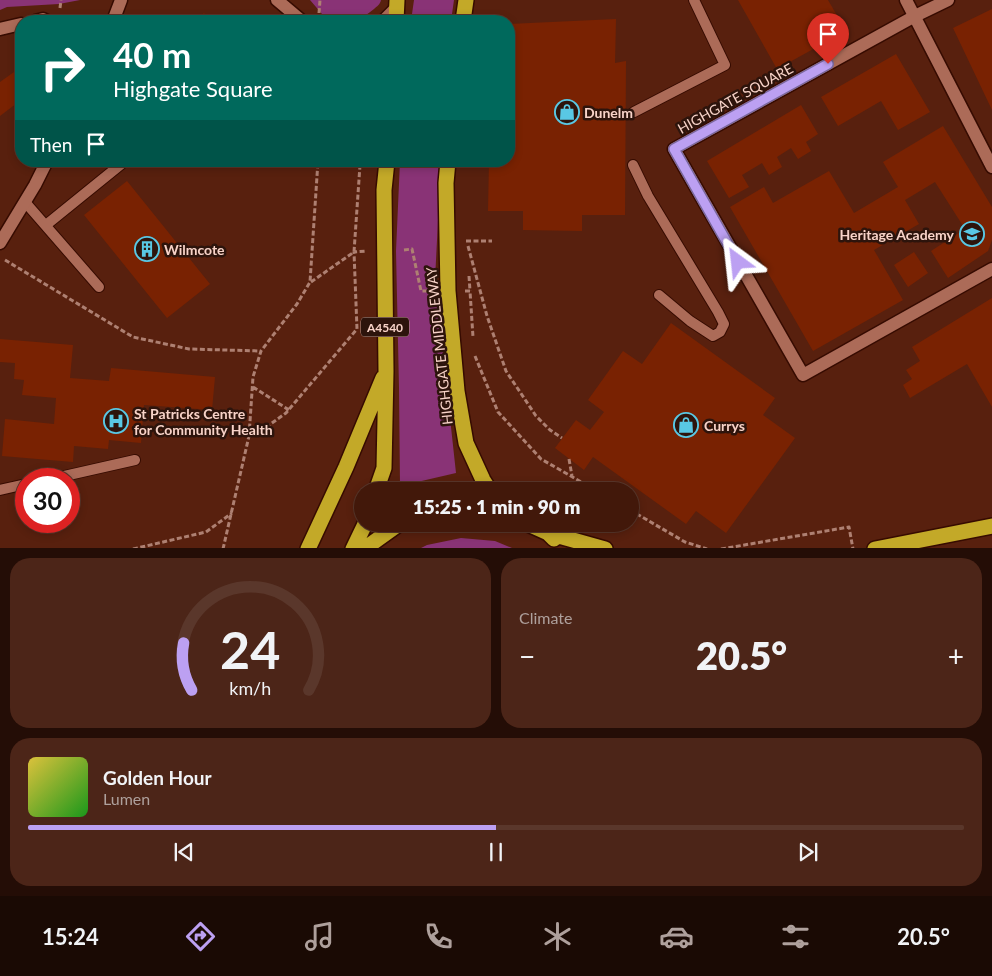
<!DOCTYPE html>
<meta charset="utf-8">
<style>
body{margin:0;font-family:Lato,sans-serif;background:#4c2518;color:#f1f3f6;height:100vh;display:flex;flex-direction:column;font-size:19px;white-space:nowrap}
*{box-sizing:border-box;margin:0}
p{font-size:16px;color:#aea09c}
.icon{flex:none;width:28px;height:28px;fill:none;stroke:currentColor;stroke-width:2;stroke-linecap:round;stroke-linejoin:round}
.map{position:relative;height:548px;overflow:hidden}
.side{display:flex;flex-direction:column;gap:10px;padding:10px;background:#240d06;flex:1}
.side>*{flex:none}
.top-card{position:absolute;left:15px;top:15px;width:500px;height:152px;border-radius:20px;box-shadow:0 2px 8px #0003,0 0 0 1px #5a372b;background:#00695c;color:#fff;overflow:hidden}
.speed{position:absolute;left:15px;top:468px;display:flex;gap:10px;font-size:25px;font-weight:700;text-align:center}
.speed>*{display:grid;place-content:center;width:65px;height:65px;border-radius:50%;background:#42180a;box-shadow:0 2px 8px #0003,0 0 0 1px #5a372b;line-height:1}
.speed .limit{border:8px solid #d22;background:#fff;color:#111}
.pin{position:absolute;display:grid;place-items:center;width:42px;height:42px;color:#fff;margin:-51px -21px;border-radius:50% 50% 50% 0;rotate:-45deg;box-shadow:0 0 5px #0007}
.pin .icon{rotate:45deg}
.me{position:absolute;width:55px;margin:-28px;rotate:330deg;stroke-linejoin:round;filter:drop-shadow(0 0 4px #0008)}
.turn{display:flex;align-items:center;gap:18px;height:105px;padding:0 15px;font-size:22px}
.turn .icon{width:65px;height:65px;stroke-width:2.5}
.turn b{display:block;font-size:35px;line-height:42px}
.then{display:flex;align-items:center;height:48px;padding:0 15px;background:#0003;gap:10px;font-size:19px}
.big{font-size:38px;font-weight:800;line-height:1.1}
.side .widget{flex:1;display:flex;flex-direction:column;justify-content:center;gap:8px;min-width:0;padding:0 18px;border-radius:20px;background:#4c2518}
.side .dial{align-items:center;gap:0}
.dial svg{height:130px;overflow:visible;fill:none;stroke:#5a372b;stroke-width:7;stroke-linecap:round;text-anchor:middle}
.dial text{fill:#f1f3f6;stroke:none}
.song{display:flex;align-items:center;gap:15px}
.cover{width:60px;height:60px;border-radius:8px;background:linear-gradient(135deg,hsl(50 70% 55%),hsl(120 70% 35%))}
.played{height:5px;border-radius:2px;background:linear-gradient(90deg,#bca0f2 50%,#5a372b 50%)}
.keys{display:flex;justify-content:space-around;direction:ltr}
.heat{display:flex;justify-content:space-between;align-items:center;font-size:28px;direction:ltr}
.side .tiles{flex:1;display:grid;gap:10px;grid-template-columns:1fr 1fr}
.widget:last-child{grid-column:span 2}
.trip{position:absolute;left:354px;top:482px;width:285px;height:50px;border-radius:25px;background:#42180a;box-shadow:0 2px 8px #0003,0 0 0 1px #5a372b;font-weight:800;line-height:50px;text-align:center}
.menu{display:flex;height:80px;justify-content:space-around;align-items:center;background:#1a0a04;color:#aea09c}
.menu .icon{width:35px;height:35px}
.menu .active{color:#bca0f2}
.menu b{font-size:22px;color:#f1f3f6}
.map>svg:first-child{display:block}
</style>
<div class="map">
<svg width="992" height="549" viewBox="0 0 992 549">
<rect width="100%" height="100%" fill="#58200e"/>
<path fill="#893376" d="M 0,0 L 80,0 L 59,4 L 7,7 L 0,10 Z
M 310,0 L 381,0 C 380,5 377,6 374,9 C 356,24 350,21 328,21 Z
M 414,0 L 454,0 L 451,21 L 411,21 Z
M 400,161 L 441,161 L 435,280 L 456,473 L 400,486 L 399,388 L 396,251 Z
M 461,538 L 495,541 L 512,548 L 421,548 L 427,545 Z"/>
<path fill="#792202" d="M 738,0 L 828,0 L 846,31 L 777,69 Z
M 992,9 L 992,110 L 953,28 Z
M 204,13 L 210,21 L 194,21 Z
M 616,19 L 615,63 L 626,61 L 625,215 L 582,215 L 582,231 L 523,230 L 523,211 L 488,211 L 489,161 L 509,161 L 509,24 Z
M 896,54 L 930,112 L 898,130 L 881,101 L 838,126 L 821,97 Z
M 21,67 L 21,100 L 0,116 L 0,82 Z
M 801,105 L 818,134 L 806,142 L 811,151 L 798,159 L 791,148 L 777,157 L 782,167 L 769,175 L 762,163 L 742,175 L 749,187 L 729,198 L 707,161 Z
M 943,126 L 992,207 L 992,240 L 988,251 L 948,278 L 931,251 L 965,229 L 935,182 L 905,200 L 919,224 L 874,250 L 903,300 L 813,351 L 730,207 L 764,187 L 773,203 L 829,171 L 854,213 L 898,187 L 883,162 Z
M 127,181 L 210,284 L 167,318 L 84,215 Z
M 914,252 L 928,273 L 908,287 L 894,265 Z
M 992,298 L 992,407 L 967,364 L 910,398 L 903,385 L 912,379 L 906,370 L 920,361 L 912,347 Z
M 671,323 L 775,398 L 763,415 L 795,438 L 726,533 L 696,511 L 686,524 L 593,457 L 584,470 L 555,448 L 576,420 L 590,430 L 604,412 L 588,400 L 623,351 L 642,364 Z
M 0,339 L 73,345 L 70,378 L 109,381 L 111,368 L 215,377 L 212,410 L 144,405 L 141,443 L 109,440 L 108,449 L 74,446 L 73,462 L 2,456 L 5,419 L 54,424 L 56,398 L 22,395 L 24,380 L 14,379 L 15,363 L 0,362 Z"/>
<g fill="none" stroke-linecap="round" stroke-linejoin="round">
<defs>
<path id="lane" d="M 634,112 L 725,65 L 694,0
M 633,165 L 648,196 L 718,312 L 724,324 L 720,332 L 713,336 L 690,321 L 659,295
M 25,202 L 99,287
M 46,225 L 125,161
M 51,479 L 135,460
M 0,490 L 26,484"/>
<path id="street" d="M 277,0 L 302,21
M 948,0 L 915,16 L 674,149 L 803,375 L 992,269
M 35,21 L 43,19 L 47,21
M 113,21 L 121,0
M 383,21 L 396,8
M 0,29 L 21,24
M 0,243 L 35,185 L 47,161"/>
<path id="secondary" d="M 906,0 L 992,167"/>
<path id="highway" d="M 396,21 L 397,0
M 463,21 L 466,0
M 448,161 L 446,183 L 448,291 L 457,391 L 466,443 L 483,480 L 490,491
M 376,491 L 384,468 L 386,371 L 384,190 L 387,161
M 528,524 L 548,533 L 554,539
M 548,533 L 605,549
M 308,549 L 346,467 L 383,378
M 353,549 L 365,524
M 364,549 L 399,524
M 875,549 L 992,526"/>
</defs>
<use href="#lane" stroke="#360b01" stroke-width="12"/>
<use href="#street" stroke="#360b01" stroke-width="15"/>
<use href="#secondary" stroke="#360b01" stroke-width="15"/>
<use href="#highway" stroke="#360b01" stroke-width="18"/>
<path stroke="#ae8072" stroke-width="3" stroke-dasharray="5 2.5" stroke-linecap="butt" d="M 60,8 L 61,0
M 319,13 L 320,0
M 466,241 L 492,241
M 468,246 L 487,316 L 506,371 L 536,416 L 550,430 L 562,438
M 404,250 L 412,249 L 421,291 L 429,291
M 5,260 L 133,337 L 189,349 L 261,351
M 469,276 L 470,291
M 311,282 L 354,252 L 360,165 L 358,161
M 465,291 L 470,291 L 473,337
M 475,356 L 498,412 L 541,459 L 597,491
M 253,387 L 289,410
M 249,436 L 253,377 L 261,351 L 297,304 L 310,282 L 318,161
M 569,459 L 572,476
M 630,510 L 685,542 L 707,549
M 133,549 L 206,532 L 232,513
M 223,549 L 249,436 L 258,433 L 286,413 L 357,329 L 354,252 L 367,251
M 721,549 L 849,527 L 853,549"/>
<use href="#lane" stroke="#ac6b58" stroke-width="10"/>
<use href="#street" stroke="#ac6b58" stroke-width="12"/>
<use href="#secondary" stroke="#ac6b58" stroke-width="12"/>
<use href="#highway" stroke="#c3a928" stroke-width="15"/>
</g>
<g fill="none" stroke-linecap="round" stroke-linejoin="round">
<defs>
<path id="route" d="M 738,262 L 674,149 L 828,64"/>
</defs>
<use href="#route" stroke="#7a689d" stroke-width="12"/>
<use href="#route" stroke="#bca0f2" stroke-width="9"/>
</g>
<defs>
<symbol id="shop-ring" viewBox="-11 -11 22 22"><circle r="9.5" fill="#2d140c" stroke="#59c8e4" stroke-width="1.5"/><path d="M-5-2.5h2.3a2.7 3.5 0 0 1 5.4 0H5L5.5 6h-11ZM-1.5-2.5h3a1.5 2.3 0 0 0-3 0Z" fill="#59c8e4"/></symbol>
<symbol id="school-ring" viewBox="-11 -11 22 22"><circle r="9.5" fill="#2d140c" stroke="#59c8e4" stroke-width="1.5"/><path d="M0-5L7-2L0 1L-7-2ZM-4 1L0 2.5L4 1V4Q0 6-4 4Z" fill="#59c8e4"/></symbol>
<symbol id="building-ring" viewBox="-11 -11 22 22"><circle r="9.5" fill="#2d140c" stroke="#59c8e4" stroke-width="1.5"/><path d="M-4-6H4V6H1V3H-1V6H-4ZM-2.5-4.3h1.7v1.8h-1.7ZM.8-4.3h1.7v1.8H.8ZM-2.5-1h1.7V.8h-1.7ZM.8-1h1.7V.8H.8Z" fill="#59c8e4"/></symbol>
<symbol id="hospital-ring" viewBox="-11 -11 22 22"><circle r="9.5" fill="#2d140c" stroke="#59c8e4" stroke-width="1.5"/><path d="M-5-5h3v3.5h4V-5h3V5h-3V1.5h-4V5h-3Z" fill="#59c8e4"/></symbol>
</defs>
<g fill-rule="evenodd">
<use href="#shop-ring" x="553" y="98" width="28" height="28"/>
<use href="#school-ring" x="958" y="220" width="28" height="28"/>
<use href="#building-ring" x="133" y="235" width="28" height="28"/>
<use href="#hospital-ring" x="102" y="407" width="28" height="28"/>
<use href="#shop-ring" x="672" y="411" width="28" height="28"/>
</g>
<g text-anchor="middle" dominant-baseline="central" stroke-width="5" stroke-linejoin="round" paint-order="stroke">
<rect fill="#2d140c" stroke="#bb9a90" stroke-width="1" x="361" y="317.5" width="48" height="19" rx="4"/>
<g font-size="12" font-weight="bold" fill="#f8d3c8">
<text x="385" y="327">A4540</text>
</g>
<g font-size="14" fill="#f8d3c8" stroke="#2d140c">
<text transform="translate(735 98) rotate(-29)">HIGHGATE SQUARE</text>
<text transform="translate(439 346) rotate(-96)">HIGHGATE MIDDLEWAY</text>
</g>
<g font-size="14" font-weight="bold" fill="#f8d3c8" stroke="#2d140c" text-anchor="start">
<text x="584" y="112">Dunelm</text>
<text x="954" y="234" text-anchor="end">Heritage Academy</text>
<text x="164" y="249">Wilmcote</text>
<text x="134" y="413">St Patricks Centre<tspan x="134" dy="16">for Community Health</tspan></text>
<text x="704" y="425">Currys</text>
</g>
</g>
</svg>
<div class="speed"><div class="limit">30</div></div>
<div class="pin" style="left:828px;top:64px;background:#d93025"><svg class="icon" aria-label="arrive" viewBox="0 0 24 24"><path d="M6 21V4h12l-3 4 3 4H6"/></svg></div>
<svg class="me" style="left:738px;top:262px" viewBox="-20 -20 40 40"><path d="M0-17L14 15 0 8-14 15z" fill="#bca0f2" stroke="#fff" stroke-width="4"/></svg>
<div class="trip">15:25 · 1 min · 90 m</div>
<div class="top-card">
<div class="turn"><svg class="icon" aria-label="right" viewBox="0 0 24 24"><path d="M7 20v-9h11M14 6l5 5-5 5"/></svg><div><b>40 m</b>Highgate Square</div></div>
<div class="then">Then<svg class="icon" aria-label="arrive" viewBox="0 0 24 24"><path d="M6 21V4h12l-3 4 3 4H6"/></svg></div>
</div>
</div>
<section class="side">
<div class="tiles">
<div class="widget dial"><svg viewBox="0 0 100 80">
<path d="M14 69A42 42 0 1 1 86 69"/>
<path d="M14 69A42 42 0 0 1 9 40" stroke="#bca0f2"/>
<text x="50" y="56" font-size="32" font-weight="700">24</text>
<text x="50" y="72" font-size="11">km/h</text>
</svg></div>
<div class="widget"><p>Climate</p>
<div class="heat"><a>−</a><b class="big">20.5°</b><a>+</a></div>
</div>
<div class="widget">
<div class="song"><i class="cover"></i><div><b>Golden Hour</b><p>Lumen</p></div></div>
<div class="played"></div>
<div class="keys"><svg class="icon" aria-label="previous" viewBox="0 0 24 24"><path d="M18 5L8 12l10 7zM5 5v14"/></svg><svg class="icon" aria-label="pause" viewBox="0 0 24 24"><path d="M8 5v14M16 5v14"/></svg><svg class="icon" aria-label="next" viewBox="0 0 24 24"><path d="M6 5l10 7-10 7zM19 5v14"/></svg></div>
</div>
</div>
</section>
<nav class="menu">
<b>15:24</b>
<svg class="icon active" aria-label="directions" viewBox="0 0 24 24"><path d="M12 3l9 9-9 9-9-9zM9 14v-3h6M13 9l2 2-2 2"/></svg>
<svg class="icon" aria-label="music" viewBox="0 0 24 24"><path d="M9 18V5l10-2v13"/><circle cx="6" cy="18" r="3"/><circle cx="16" cy="16" r="3"/></svg>
<svg class="icon" aria-label="phone" viewBox="0 0 24 24"><path d="M5 4h4l2 5-3 2q2 4 5 5l2-3 5 2v4C11 20 4 13 5 4z"/></svg>
<svg class="icon" aria-label="climate" viewBox="0 0 24 24"><path d="M12 3v18M4 7l16 10M4 17L20 7"/></svg>
<svg class="icon" aria-label="car" viewBox="0 0 24 24"><path d="M5 17H2v-5l4-1 3-4h7l3 4 3 1v5h-3M9 17h6M6 11h13"/><circle cx="7" cy="17" r="2"/><circle cx="17" cy="17" r="2"/></svg>
<svg class="icon" aria-label="filters" viewBox="0 0 24 24"><path d="M4 7h16M4 17h16"/><circle cx="9" cy="7" r="2"/><circle cx="15" cy="17" r="2"/></svg>
<b>20.5°</b>
</nav>
